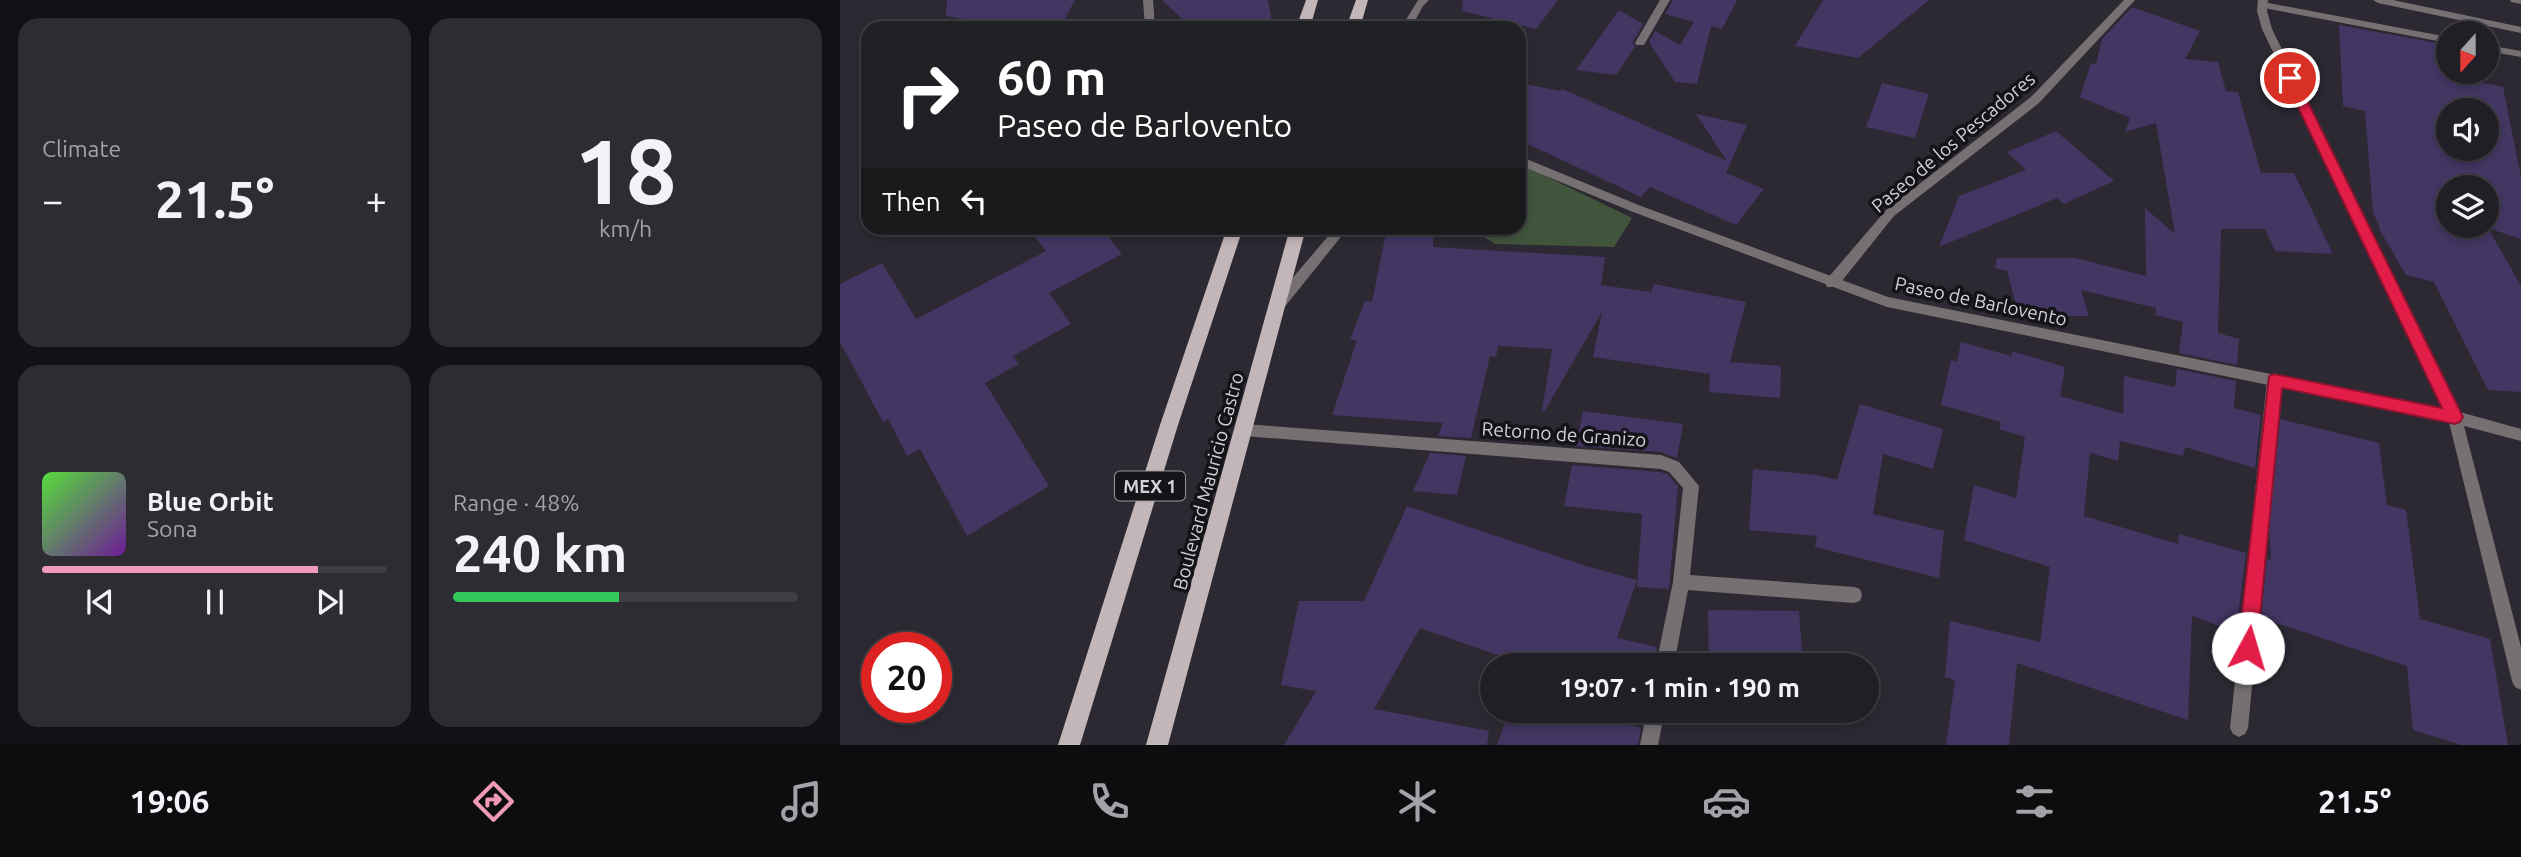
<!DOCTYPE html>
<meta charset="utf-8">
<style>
body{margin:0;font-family:Ubuntu,sans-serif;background:#2d2c32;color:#f1f3f6;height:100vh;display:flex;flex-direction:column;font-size:26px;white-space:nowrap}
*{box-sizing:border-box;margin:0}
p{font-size:23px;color:#a2a2a7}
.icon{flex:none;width:38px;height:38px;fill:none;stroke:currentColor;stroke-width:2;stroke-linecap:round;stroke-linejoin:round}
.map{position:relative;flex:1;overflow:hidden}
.panel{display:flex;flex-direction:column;gap:18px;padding:18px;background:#121115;width:840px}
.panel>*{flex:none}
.guide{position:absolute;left:21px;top:21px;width:665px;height:214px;border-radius:21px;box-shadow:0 4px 10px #0003,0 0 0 2px #3e3d43;background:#202124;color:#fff;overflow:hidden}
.needle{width:46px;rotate:201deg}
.tools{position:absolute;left:1596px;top:21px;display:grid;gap:14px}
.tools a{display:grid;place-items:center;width:63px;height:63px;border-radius:50%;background:#211f26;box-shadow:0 4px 10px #0003,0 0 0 2px #3e3d43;font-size:35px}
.speed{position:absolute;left:21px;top:632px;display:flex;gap:14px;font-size:35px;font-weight:700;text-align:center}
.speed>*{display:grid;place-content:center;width:91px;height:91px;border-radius:50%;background:#211f26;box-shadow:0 4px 10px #0003,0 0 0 2px #3e3d43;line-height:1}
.speed .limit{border:10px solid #d22;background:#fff;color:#111}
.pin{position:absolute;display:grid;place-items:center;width:60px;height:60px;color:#fff;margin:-30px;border:4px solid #fff;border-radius:50%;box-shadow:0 2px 7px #0007}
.me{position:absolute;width:77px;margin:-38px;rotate:6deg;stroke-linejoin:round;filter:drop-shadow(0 0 5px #0008)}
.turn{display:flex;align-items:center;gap:24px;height:147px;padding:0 21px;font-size:32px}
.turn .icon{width:91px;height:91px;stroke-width:2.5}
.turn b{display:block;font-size:49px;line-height:60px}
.then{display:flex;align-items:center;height:66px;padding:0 21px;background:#0003;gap:14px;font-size:26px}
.big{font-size:52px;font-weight:600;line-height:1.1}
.panel .tile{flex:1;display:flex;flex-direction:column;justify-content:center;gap:10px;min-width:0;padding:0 24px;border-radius:21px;background:#2d2c32}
.panel .dial{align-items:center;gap:0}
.dial b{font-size:91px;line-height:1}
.song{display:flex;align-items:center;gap:21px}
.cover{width:84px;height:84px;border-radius:10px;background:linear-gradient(135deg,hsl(110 70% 55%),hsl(280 70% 35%))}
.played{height:7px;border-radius:4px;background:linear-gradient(90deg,#ef9ab8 80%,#3e3d43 80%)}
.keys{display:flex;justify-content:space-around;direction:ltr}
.heat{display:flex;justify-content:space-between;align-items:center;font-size:38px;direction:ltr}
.charge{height:10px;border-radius:5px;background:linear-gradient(90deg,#34c759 48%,#3e3d43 0)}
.panel .tiles{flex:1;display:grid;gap:18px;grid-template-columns:repeat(2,1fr)}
.trip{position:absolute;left:640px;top:653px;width:399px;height:70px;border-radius:35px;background:#211f26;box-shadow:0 4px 10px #0003,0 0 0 2px #3e3d43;font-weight:600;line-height:70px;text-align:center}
.tabs{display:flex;height:112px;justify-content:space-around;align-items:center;background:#0d0c0f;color:#a2a2a7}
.tabs .icon{width:49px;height:49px}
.tabs .active{color:#ef9ab8}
.tabs b{font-size:32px;color:#f1f3f6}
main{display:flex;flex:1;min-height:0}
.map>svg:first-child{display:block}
</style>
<main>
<section class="panel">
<div class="tiles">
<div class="tile"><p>Climate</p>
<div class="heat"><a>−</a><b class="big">21.5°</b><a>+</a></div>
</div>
<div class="tile dial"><b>18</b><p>km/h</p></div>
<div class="tile">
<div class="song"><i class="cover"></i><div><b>Blue Orbit</b><p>Sona</p></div></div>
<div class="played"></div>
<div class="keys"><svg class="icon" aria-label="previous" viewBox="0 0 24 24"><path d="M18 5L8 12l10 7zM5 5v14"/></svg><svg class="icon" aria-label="pause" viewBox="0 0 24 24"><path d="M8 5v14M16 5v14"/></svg><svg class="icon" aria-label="next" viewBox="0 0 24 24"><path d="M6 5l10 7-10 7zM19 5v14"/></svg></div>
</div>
<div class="tile"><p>Range · 48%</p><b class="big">240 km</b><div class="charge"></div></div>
</div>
</section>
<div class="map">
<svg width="1681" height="745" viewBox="0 0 1681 745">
<rect width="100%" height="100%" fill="#2c2933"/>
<path fill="#41553c" d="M 679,163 L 792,218 L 774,247 L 656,244 L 628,228 L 679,228 Z"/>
<path fill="#433663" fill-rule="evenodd" d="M 107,0 L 235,0 L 220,28 L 180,28 L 106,16 Z
M 322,0 L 428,0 L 433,28 L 352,28 Z
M 623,0 L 718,0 L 696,29 L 622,11 Z
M 833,0 L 897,0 L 882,29 L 871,26 L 857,84 L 835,82 L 809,42 L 815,31 L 840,45 L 854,22 L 825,14 Z
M 983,0 L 1089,0 L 1018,58 L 955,46 Z
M 1292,7 L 1360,31 L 1345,59 L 1378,62 L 1386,91 L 1398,92 L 1421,173 L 1454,173 L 1493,254 L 1435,251 L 1425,229 L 1381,229 L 1378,333 L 1399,339 L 1397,365 L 1339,353 L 1343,322 L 1315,315 L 1316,308 L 1241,290 L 1249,316 L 1179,316 L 1167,271 L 1155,268 L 1157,258 L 1235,258 L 1306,276 L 1305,208 L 1335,234 L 1316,123 L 1285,132 L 1290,118 L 1240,97 L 1251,63 L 1256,64 L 1262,39 Z
M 779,10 L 803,24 L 793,42 L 795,47 L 776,75 L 736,70 Z
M 1499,25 L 1602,44 L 1606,75 L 1663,87 L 1681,177 L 1681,239 L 1648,228 L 1681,286 L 1681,392 L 1648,390 L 1594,282 L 1566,275 L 1538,227 L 1540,227 L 1533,213 L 1525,111 L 1503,106 ZM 1608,110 L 1647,110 L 1647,149 L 1608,149 ZM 1608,187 L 1647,187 L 1647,226 L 1608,226 Z
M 679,83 L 720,91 L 722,89 L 887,161 L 856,114 L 907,125 L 886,173 L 924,189 L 896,225 L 810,187 L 801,197 L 679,140 Z
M 1042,83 L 1089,94 L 1075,138 L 1026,127 Z
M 1216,131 L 1274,181 L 1224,204 L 1217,198 L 1099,247 L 1119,196 L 1186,170 L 1167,152 Z
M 188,228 L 261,228 L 282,254 L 209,293 L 231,324 L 173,356 L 179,364 L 145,383 L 209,486 L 127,536 L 80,449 L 67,456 L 48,419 L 43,422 L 0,342 L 0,284 L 42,263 L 76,319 L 206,251 Z
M 547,228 L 593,228 L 593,247 L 765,257 L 761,285 L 811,292 L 814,284 L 906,302 L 890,362 L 941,366 L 940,398 L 869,392 L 870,374 L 753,357 L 762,312 L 704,412 L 702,411 L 712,349 L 658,346 L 656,357 L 650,356 L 631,438 L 598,436 L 603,423 L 492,415 L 517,340 L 510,340 L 525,301 L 532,302 Z
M 1121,342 L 1171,356 L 1172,351 L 1225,367 L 1220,396 L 1283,414 L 1284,376 L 1335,387 L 1337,369 L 1396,381 L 1394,408 L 1421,415 L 1415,468 L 1345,447 L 1343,456 L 1280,441 L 1278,461 L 1250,453 L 1244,516 L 1338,544 L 1339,534 L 1406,553 L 1396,632 L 1352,616 L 1348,720 L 1177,663 L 1169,745 L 1106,745 L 1115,680 L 1105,677 L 1110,621 L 1200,642 L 1210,567 L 1124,540 L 1134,485 L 1176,498 L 1185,437 L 1159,429 L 1161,422 L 1101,405 L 1111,360 L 1117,362 Z
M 1020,404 L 1103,429 L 1093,469 L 1043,454 L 1033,514 L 1104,531 L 1099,578 L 975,547 L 977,536 L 909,530 L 913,469 L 977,475 L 997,480 Z
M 743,411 L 843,424 L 837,458 L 821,452 L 736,446 Z
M 1440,419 L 1539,443 L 1547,505 L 1566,510 L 1580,619 L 1650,639 L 1668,745 L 1622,745 L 1573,730 L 1567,666 L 1421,618 L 1427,559 L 1431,560 L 1429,529 Z
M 590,453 L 626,456 L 617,495 L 573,491 Z
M 732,465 L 820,472 L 827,474 L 838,486 L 829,589 L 797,587 L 802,514 L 724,506 Z
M 567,506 L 746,566 L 797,580 L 777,638 L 817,647 L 814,665 L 686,665 L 580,628 L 534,709 L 649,731 L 647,745 L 444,745 L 476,691 L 441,685 L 459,601 L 524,601 Z
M 868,610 L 959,611 L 963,665 L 869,665 Z
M 670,710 L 736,710 L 801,728 L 798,745 L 657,745 Z
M 870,710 L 966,710 L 967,720 L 929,724 L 928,719 L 870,721 Z"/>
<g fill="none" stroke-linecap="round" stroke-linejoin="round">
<path fill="#767072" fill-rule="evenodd" d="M 495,228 L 508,228 L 443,309 L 433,309 L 431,305 L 433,301 Z
M 1434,374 L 1439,376 L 1441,380 L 1408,728 L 1405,734 L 1399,737 L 1393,734 L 1390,728 L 1427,380 L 1429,376 Z"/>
<path fill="#767072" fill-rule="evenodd" d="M 303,0 L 313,0 L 315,28 L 305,28 Z
M 578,0 L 589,0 L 583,6 L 571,28 L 561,28 Z
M 820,0 L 830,0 L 804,45 L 796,45 L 795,43 Z
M 1284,0 L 1295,0 L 1199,103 L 1054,216 L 997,287 L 987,287 L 985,283 L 987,279 L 1046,210 L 1191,97 Z
M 1533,0 L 1553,0 L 1681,27 L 1681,33 L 1538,3 Z
M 1670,0 L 1681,0 L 1681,4 L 1671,2 Z
M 1423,2 L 1608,37 L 1608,43 L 1419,7 L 1419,3 Z
M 1647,45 L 1681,51 L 1681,57 L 1647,51 Z
M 404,424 L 821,455 L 839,462 L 859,486 L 850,575 L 1014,587 L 1020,589 L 1022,595 L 1020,601 L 1014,603 L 848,590 L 834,665 L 816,665 L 833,582 L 843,488 L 829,472 L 821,469 L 404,436 L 399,434 L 397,430 L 399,426 Z
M 807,710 L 825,710 L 818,745 L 800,745 Z"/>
<path fill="#767072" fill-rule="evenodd" d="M 1418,0 L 1428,0 L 1427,11 L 1432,29 L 1620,412 L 1681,429 L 1681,441 L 1624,426 L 1681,647 L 1681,690 L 1675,687 L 1672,681 L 1609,422 L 1047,307 L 793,212 L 679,165 L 679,156 L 801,206 L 1048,297 L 1604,409 L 1422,29 L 1417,11 Z"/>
<path fill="#c2b6b8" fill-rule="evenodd" d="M 466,0 L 478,0 L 470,28 L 456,28 Z
M 516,0 L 528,0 L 520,28 L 506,28 Z
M 387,228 L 403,228 L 338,425 L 240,745 L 218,745 L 320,425 Z
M 450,228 L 466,228 L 328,745 L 306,745 Z"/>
</g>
<path fill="#e11d48" stroke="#92132f" stroke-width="2" d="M 1450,74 L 1456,78 L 1623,417 L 1620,422 L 1615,424 L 1442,388 L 1417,648 L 1414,655 L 1408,658 L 1401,655 L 1398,648 L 1429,376 L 1434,374 L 1602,408 L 1444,78 Z"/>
<g text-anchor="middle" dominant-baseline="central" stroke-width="7" stroke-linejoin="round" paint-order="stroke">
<rect fill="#141317" stroke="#99979d" stroke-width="2" x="275" y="471.5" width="70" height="29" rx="5"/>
<g font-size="18" font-weight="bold" fill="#d2d0d7">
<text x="310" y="486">MEX 1</text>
</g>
<g font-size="19" fill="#d2d0d7" stroke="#141317">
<text transform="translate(1113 142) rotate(-40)">Paseo de los Pescadores</text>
<text transform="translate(1141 301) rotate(12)">Paseo de Barlovento</text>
<text transform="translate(724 434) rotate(4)">Retorno de Granizo</text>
<text transform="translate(368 481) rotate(-75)">Boulevard Mauricio Castro</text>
</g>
</g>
</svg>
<div class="tools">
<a><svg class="needle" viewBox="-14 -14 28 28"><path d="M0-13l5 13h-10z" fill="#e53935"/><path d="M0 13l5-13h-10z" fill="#a2a2a7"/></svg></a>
<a><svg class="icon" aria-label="sound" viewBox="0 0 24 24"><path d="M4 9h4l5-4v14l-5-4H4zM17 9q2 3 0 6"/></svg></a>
<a><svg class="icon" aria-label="layers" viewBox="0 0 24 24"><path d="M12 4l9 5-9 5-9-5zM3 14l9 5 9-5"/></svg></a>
</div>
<div class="speed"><div class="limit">20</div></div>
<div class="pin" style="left:1450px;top:78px;background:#d93025"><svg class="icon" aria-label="arrive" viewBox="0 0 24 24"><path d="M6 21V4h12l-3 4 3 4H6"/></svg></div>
<svg class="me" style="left:1408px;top:648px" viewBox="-20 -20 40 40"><circle r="19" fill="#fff"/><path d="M0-13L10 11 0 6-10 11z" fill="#e11d48"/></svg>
<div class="trip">19:07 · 1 min · 190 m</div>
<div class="guide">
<div class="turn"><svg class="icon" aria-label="right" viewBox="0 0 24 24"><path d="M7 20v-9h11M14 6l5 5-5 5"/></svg><div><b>60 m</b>Paseo de Barlovento</div></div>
<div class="then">Then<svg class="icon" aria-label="left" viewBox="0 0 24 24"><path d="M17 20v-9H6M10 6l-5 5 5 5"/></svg></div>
</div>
</div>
</main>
<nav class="tabs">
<b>19:06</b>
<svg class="icon active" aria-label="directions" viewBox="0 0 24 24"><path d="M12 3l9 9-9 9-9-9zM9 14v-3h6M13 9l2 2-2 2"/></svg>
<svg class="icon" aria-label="music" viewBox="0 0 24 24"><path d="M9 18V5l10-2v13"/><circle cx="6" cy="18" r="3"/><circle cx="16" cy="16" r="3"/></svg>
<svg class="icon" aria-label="phone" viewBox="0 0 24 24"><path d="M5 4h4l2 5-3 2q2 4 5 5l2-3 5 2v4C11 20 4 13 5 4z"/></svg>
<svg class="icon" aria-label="climate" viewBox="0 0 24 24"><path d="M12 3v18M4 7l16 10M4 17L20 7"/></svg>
<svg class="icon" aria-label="car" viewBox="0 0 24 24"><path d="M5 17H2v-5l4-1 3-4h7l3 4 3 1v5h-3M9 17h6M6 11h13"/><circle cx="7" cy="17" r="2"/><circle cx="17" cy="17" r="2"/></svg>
<svg class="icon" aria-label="filters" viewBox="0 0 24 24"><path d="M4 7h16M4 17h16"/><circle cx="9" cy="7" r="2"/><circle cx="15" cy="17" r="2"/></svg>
<b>21.5°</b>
</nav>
